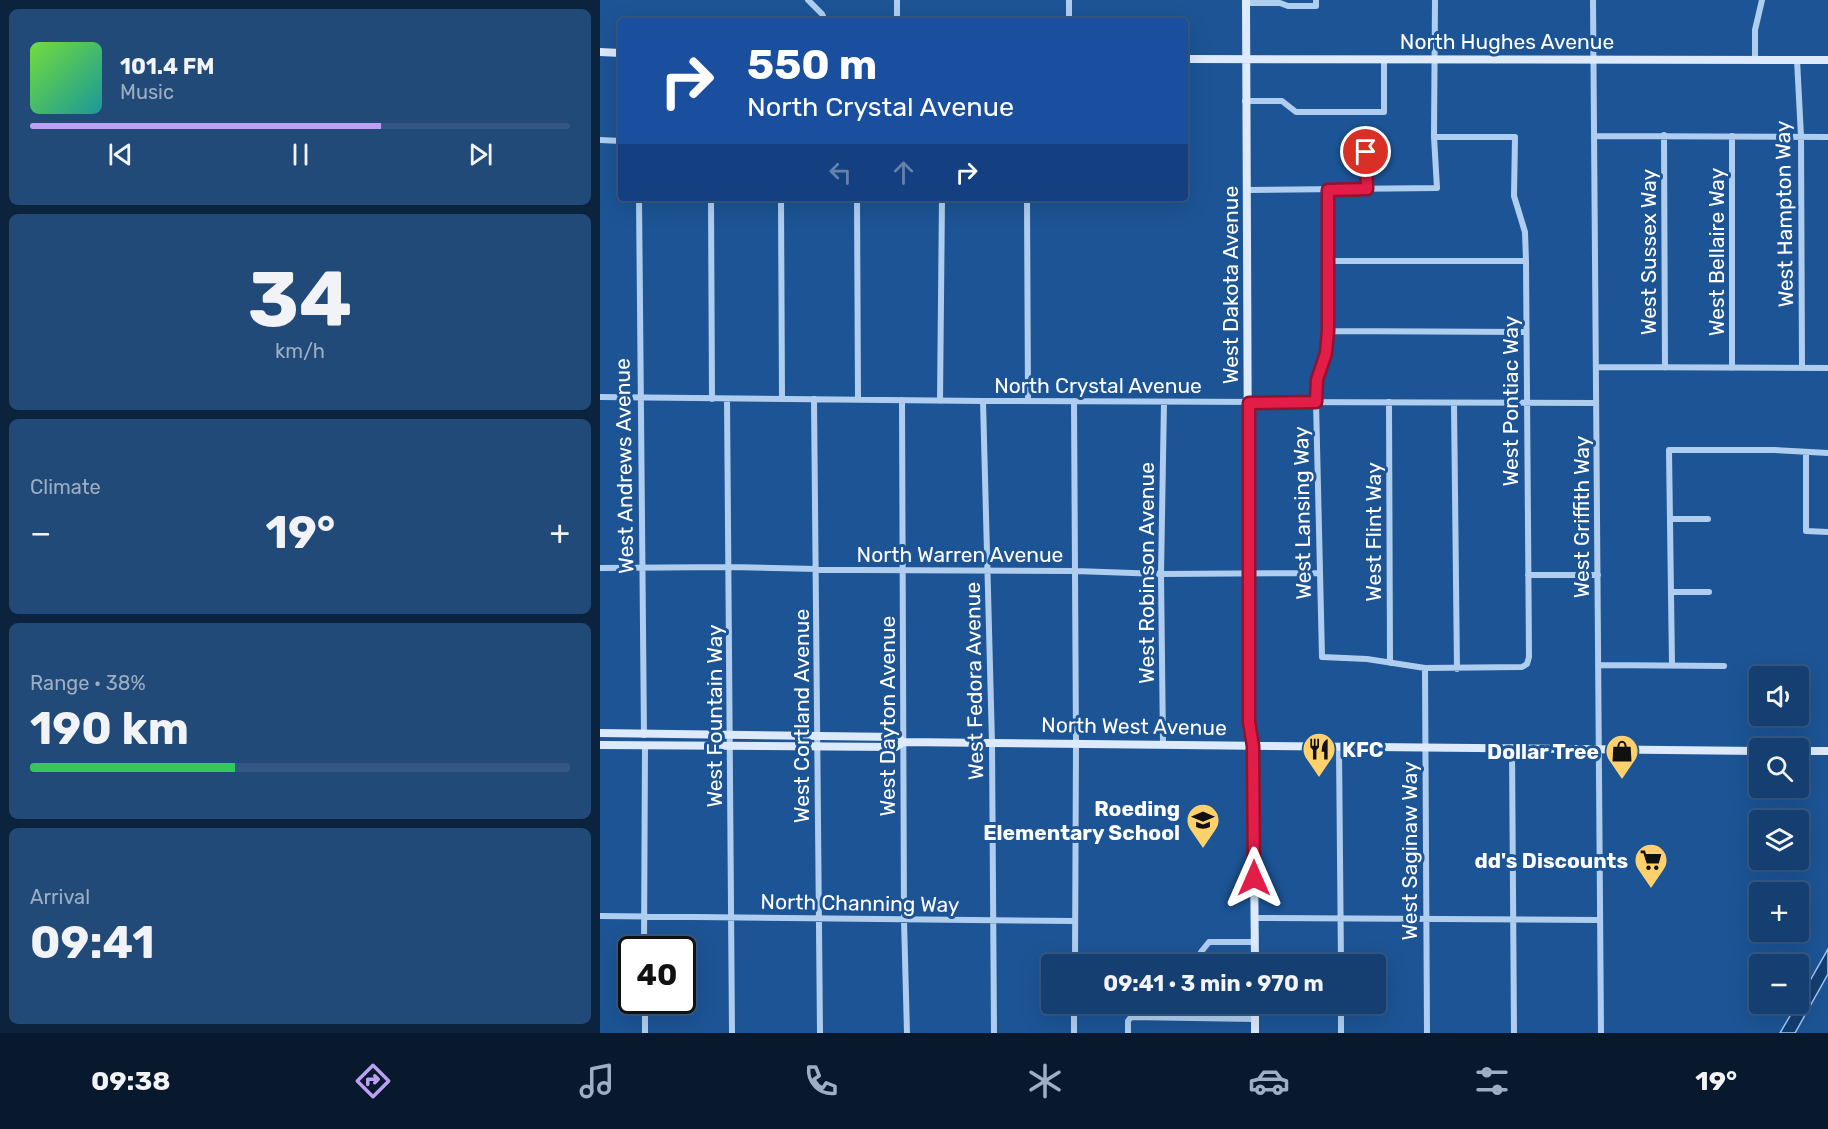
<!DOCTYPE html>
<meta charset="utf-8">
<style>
body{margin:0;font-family:Rubik,sans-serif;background:#224a78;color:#f1f3f6;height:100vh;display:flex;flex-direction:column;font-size:22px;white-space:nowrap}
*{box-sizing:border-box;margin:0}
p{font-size:20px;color:#9dafc3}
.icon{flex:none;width:33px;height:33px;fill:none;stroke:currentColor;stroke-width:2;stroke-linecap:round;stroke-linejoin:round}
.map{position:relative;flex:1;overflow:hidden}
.panel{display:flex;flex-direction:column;gap:9px;padding:9px;background:#0c233e;width:600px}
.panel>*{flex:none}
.top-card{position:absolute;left:18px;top:18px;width:570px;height:183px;border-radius:6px;box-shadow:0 6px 24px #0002,0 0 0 2px #345883;background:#1a4fa0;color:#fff;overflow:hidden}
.fabs{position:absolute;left:1149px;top:666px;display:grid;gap:12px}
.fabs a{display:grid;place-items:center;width:60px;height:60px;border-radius:6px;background:#153f70;box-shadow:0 6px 24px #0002,0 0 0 2px #345883;font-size:30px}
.speed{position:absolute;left:18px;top:936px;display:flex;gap:12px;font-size:30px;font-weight:700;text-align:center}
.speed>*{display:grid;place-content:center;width:78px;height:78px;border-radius:50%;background:#153f70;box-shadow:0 6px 24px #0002,0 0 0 2px #345883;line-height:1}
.speed .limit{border:3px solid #111;border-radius:9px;background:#fff;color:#111}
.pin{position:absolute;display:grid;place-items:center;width:51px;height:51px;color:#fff;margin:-26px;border:3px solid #fff;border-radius:50%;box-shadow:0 2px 6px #0007}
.me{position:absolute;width:66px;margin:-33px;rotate:0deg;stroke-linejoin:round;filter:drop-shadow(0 0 4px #0008)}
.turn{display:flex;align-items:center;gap:21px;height:126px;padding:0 30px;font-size:27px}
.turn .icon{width:78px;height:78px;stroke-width:2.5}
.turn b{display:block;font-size:42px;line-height:51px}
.lanes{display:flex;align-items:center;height:57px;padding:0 30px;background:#0003;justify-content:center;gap:30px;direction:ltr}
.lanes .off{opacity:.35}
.big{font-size:45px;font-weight:700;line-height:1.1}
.panel .widget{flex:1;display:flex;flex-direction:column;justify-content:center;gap:9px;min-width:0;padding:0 21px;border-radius:9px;background:#224a78}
.panel .dial{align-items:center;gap:0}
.dial b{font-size:78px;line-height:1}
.song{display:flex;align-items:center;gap:18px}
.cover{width:72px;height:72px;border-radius:9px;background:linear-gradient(135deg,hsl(100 70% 55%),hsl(180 70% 35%))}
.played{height:6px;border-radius:3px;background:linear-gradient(90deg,#bca0f2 65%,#345883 65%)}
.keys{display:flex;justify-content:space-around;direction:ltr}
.heat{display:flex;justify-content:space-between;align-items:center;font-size:33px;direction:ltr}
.charge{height:9px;border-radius:4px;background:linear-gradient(90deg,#34c759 38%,#345883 0)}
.trip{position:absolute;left:441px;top:954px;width:345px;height:60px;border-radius:6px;background:#153f70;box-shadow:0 6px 24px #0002,0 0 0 2px #345883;font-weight:700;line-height:60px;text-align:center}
.dock{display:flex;height:96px;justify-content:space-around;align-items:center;background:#08192d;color:#9dafc3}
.dock .icon{width:42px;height:42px}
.dock .active{color:#bca0f2}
.dock b{font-size:27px;color:#f1f3f6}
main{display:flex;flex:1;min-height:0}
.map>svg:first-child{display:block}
</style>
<main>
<section class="panel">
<div class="widget">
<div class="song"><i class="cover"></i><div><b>101.4 FM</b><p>Music</p></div></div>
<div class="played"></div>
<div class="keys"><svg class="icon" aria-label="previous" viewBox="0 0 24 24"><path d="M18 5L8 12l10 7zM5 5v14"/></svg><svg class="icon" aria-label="pause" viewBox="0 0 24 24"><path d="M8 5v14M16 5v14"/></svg><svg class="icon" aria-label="next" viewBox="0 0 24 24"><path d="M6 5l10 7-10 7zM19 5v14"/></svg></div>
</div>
<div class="widget dial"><b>34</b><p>km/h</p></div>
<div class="widget"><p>Climate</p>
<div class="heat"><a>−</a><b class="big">19°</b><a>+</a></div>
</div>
<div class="widget"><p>Range · 38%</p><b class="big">190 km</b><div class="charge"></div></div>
<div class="widget"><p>Arrival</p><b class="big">09:41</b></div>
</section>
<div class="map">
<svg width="1228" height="1033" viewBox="0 0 1228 1033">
<rect width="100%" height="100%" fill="#1c5495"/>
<path fill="#133e73" stroke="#a2c9f1" stroke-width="1.5" d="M 1228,949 L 1228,974 L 1195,1033 L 1180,1033 L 1197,1004 L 1198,1004 L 1199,1000 Z"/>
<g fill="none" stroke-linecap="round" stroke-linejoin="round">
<path stroke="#afceef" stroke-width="6" d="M 208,0 L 222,14 L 225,21
M 297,0 L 297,21
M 469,0 L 469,21
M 993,0 L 1001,1033
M 646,3 L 680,3 L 688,6 L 716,6 L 716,0
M 1155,60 L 1155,30 L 1162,0
M 1197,60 L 1201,136 L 1202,367
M 645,101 L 682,101 L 696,112 L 784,112 L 784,59
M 1064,135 L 1065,368
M 994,136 L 1228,137
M 1132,136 L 1132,368
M 0,140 L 21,141
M 766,152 L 767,189
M 647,190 L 837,188 L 834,137 L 835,0
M 728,190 L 728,331 L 726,353 L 717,380 L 716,402 L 722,657 L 767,659 L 825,668 L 922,667 L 927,664 L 929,657 L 926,261 L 925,232 L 914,196 L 915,137 L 834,137
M 39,198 L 44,735
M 111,198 L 112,399
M 181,198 L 182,399
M 257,198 L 258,399
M 427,198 L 428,401
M 728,261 L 926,261
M 728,331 L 926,332
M 996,367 L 1228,368
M 0,397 L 383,401 L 996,403
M 127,399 L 132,1033
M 214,399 L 220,1033
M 302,400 L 304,920 L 307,1033
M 340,401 L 342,198
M 383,401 L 392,743 L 394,1033
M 474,401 L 476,743 L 475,964
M 789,402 L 790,663
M 854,404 L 857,669
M 1206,453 L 1206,531 L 1228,532
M 1071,519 L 1108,519
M 0,568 L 129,567 L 260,570 L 475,571 L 561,574 L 720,573
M 928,575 L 998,575
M 1071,592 L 1109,592
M 998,665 L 1124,666
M 1072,665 L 1069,450 L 1174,450 L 1228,453
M 825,668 L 827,1033
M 563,744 L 561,574 L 564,402
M 912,747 L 914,1033
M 739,748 L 741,964
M 0,916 L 475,921
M 654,918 L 1000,920
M 44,950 L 45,745
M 599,964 L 601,952 L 609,942 L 654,942
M 45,1000 L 45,1033
M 741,1004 L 741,1033
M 474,1033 L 474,1004
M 528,1033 L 528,1021 L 531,1017 L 655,1019"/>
<path stroke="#dceafb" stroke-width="8" d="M 646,0 L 649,722 L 653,746 L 655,964
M 0,52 L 21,53
M 585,59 L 1228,60
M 0,733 L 297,737 L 303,742 L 392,743 L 1160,751
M 0,745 L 296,747 L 303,742
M 1198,751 L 1228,751
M 655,1004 L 655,1033"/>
</g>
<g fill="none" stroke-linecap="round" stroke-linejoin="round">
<defs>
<path id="route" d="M 654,878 L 653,746 L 649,722 L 649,403 L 716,402 L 717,380 L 726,353 L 728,331 L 728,190 L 767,189 L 766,152"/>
</defs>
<use href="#route" stroke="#92132f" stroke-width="15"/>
<use href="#route" stroke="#e11d48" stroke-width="10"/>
</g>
<defs>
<symbol id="restaurant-pin" viewBox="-11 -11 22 30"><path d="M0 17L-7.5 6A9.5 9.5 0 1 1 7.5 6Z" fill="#ffd16d" stroke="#1c5495"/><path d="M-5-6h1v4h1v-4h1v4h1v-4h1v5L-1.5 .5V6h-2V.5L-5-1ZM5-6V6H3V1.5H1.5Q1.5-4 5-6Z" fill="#111"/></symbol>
<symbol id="shop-pin" viewBox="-11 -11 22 30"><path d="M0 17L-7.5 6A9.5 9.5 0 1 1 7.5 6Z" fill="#ffd16d" stroke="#1c5495"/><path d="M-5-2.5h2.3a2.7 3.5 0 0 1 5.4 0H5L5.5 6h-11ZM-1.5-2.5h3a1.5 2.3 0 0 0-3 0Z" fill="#111"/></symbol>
<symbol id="school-pin" viewBox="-11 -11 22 30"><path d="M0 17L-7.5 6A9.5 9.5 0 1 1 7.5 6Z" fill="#ffd16d" stroke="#1c5495"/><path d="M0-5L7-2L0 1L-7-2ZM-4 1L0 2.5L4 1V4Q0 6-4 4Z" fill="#111"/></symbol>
<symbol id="supermarket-pin" viewBox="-11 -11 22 30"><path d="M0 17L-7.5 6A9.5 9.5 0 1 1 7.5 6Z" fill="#ffd16d" stroke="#1c5495"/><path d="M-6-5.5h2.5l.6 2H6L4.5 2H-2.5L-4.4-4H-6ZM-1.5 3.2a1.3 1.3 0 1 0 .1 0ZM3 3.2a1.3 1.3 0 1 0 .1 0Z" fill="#111"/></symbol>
</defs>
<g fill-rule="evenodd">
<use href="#restaurant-pin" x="700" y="730" width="38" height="52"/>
<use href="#shop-pin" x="1003" y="732" width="38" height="52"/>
<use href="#school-pin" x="584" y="801" width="38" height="52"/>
<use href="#supermarket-pin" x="1032" y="841" width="38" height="52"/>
</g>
<g text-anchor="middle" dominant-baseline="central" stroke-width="6" stroke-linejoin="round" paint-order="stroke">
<g font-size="21" fill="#fff" stroke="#1c5495">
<text x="907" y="41">North Hughes Avenue</text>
<text transform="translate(1184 214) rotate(-91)">West Hampton Way</text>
<text transform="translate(1048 252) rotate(-90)">West Sussex Way</text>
<text transform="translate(1116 252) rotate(-90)">West Bellaire Way</text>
<text transform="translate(630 285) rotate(-90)">West Dakota Avenue</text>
<text x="498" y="385">North Crystal Avenue</text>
<text transform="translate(910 401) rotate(-90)">West Pontiac Way</text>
<text transform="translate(24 466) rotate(-91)">West Andrews Avenue</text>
<text transform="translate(702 513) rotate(-91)">West Lansing Way</text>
<text transform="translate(981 517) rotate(-90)">West Griffith Way</text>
<text transform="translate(773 532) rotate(-90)">West Flint Way</text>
<text x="360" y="554">North Warren Avenue</text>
<text transform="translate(546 573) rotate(-90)">West Robinson Avenue</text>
<text transform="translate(374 681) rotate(-91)">West Fedora Avenue</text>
<text transform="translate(114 716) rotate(-90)">West Fountain Way</text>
<text transform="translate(201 716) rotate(-90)">West Cortland Avenue</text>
<text transform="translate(287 716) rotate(-90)">West Dayton Avenue</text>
<text transform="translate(534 726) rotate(1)">North West Avenue</text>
<text transform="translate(809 851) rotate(-90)">West Saginaw Way</text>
<text transform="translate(260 903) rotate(1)">North Channing Way</text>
</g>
<g font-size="21" font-weight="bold" fill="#fff" stroke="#1c5495" text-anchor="end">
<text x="742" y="749" text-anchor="start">KFC</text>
<text x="999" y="751">Dollar Tree</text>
<text x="580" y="808">Roeding<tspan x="580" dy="24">Elementary School</tspan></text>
<text x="1028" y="860">dd's Discounts</text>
</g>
</g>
</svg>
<div class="fabs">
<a><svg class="icon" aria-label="sound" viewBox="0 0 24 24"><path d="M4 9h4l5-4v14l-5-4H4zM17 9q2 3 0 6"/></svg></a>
<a><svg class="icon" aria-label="search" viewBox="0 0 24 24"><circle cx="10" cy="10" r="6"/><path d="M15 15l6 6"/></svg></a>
<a><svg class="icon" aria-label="layers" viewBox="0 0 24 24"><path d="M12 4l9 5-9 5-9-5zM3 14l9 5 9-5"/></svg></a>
<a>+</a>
<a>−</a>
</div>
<div class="speed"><div class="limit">40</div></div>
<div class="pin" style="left:766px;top:152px;background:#d93025"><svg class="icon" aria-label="arrive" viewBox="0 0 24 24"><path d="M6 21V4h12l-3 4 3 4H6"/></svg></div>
<svg class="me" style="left:654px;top:878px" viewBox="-20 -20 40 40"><path d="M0-17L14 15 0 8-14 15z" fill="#e11d48" stroke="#fff" stroke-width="4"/></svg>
<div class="trip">09:41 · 3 min · 970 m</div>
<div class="top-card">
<div class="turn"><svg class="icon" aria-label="right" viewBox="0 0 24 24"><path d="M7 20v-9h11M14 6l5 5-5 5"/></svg><div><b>550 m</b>North Crystal Avenue</div></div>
<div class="lanes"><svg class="icon off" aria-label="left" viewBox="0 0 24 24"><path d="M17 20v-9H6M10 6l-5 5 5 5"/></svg><svg class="icon off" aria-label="ahead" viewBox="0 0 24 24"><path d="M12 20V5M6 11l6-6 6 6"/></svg><svg class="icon" aria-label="right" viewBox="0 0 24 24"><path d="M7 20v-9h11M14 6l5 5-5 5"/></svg></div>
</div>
</div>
</main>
<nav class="dock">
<b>09:38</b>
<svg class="icon active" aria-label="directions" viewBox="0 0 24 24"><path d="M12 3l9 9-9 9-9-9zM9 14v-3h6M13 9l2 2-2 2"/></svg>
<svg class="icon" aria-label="music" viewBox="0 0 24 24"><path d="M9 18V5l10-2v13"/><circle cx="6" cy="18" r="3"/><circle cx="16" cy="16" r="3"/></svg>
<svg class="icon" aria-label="phone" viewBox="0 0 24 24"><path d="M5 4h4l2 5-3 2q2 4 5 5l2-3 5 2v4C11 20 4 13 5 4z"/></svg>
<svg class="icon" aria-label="climate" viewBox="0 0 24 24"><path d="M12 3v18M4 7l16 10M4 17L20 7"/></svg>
<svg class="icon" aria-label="car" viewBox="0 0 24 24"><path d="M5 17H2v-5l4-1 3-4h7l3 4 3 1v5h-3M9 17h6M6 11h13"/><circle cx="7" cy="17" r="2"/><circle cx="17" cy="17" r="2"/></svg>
<svg class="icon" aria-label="filters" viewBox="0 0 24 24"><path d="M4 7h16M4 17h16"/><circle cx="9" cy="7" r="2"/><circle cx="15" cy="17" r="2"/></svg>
<b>19°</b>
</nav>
